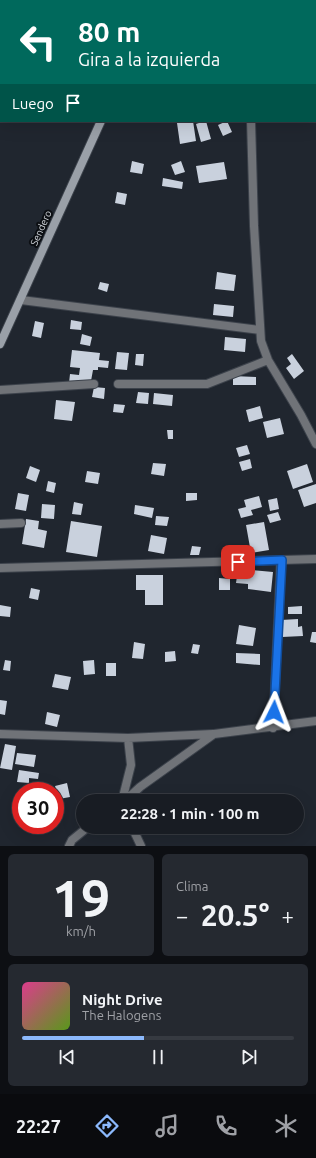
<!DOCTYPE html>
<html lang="es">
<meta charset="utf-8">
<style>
body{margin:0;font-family:Ubuntu,sans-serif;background:#252930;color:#f1f3f6;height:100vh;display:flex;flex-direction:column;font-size:15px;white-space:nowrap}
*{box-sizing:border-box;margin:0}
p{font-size:13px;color:#9fa1a6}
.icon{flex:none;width:22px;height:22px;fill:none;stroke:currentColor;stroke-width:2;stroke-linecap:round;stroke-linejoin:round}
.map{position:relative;height:846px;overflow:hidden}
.sheet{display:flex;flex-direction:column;gap:8px;padding:8px;background:#0d0f13;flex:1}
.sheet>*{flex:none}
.top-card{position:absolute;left:0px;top:0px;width:316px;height:122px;box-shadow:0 4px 16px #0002,0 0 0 1px #363a41;background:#00695c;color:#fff;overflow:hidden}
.speed{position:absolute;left:12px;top:782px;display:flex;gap:8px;font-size:20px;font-weight:700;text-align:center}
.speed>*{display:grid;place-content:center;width:52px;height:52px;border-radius:50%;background:#181c23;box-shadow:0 4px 16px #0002,0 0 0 1px #363a41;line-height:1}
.speed .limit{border:6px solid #d22;background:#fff;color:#111}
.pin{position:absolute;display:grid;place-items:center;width:34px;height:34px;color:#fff;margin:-17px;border-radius:8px;box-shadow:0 2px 6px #0006}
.me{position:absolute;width:44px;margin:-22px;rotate:3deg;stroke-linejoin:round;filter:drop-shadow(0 0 3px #0008)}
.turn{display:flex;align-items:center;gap:14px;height:84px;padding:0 12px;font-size:18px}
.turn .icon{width:52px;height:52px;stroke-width:2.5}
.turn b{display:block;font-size:28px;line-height:34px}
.then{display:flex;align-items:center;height:38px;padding:0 12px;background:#0003;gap:8px;font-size:15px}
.big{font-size:30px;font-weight:700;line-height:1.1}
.sheet .widget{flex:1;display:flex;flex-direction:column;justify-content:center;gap:6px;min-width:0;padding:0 14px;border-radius:6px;background:#252930}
.sheet .dial{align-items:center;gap:0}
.dial b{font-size:52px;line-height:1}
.song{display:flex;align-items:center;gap:12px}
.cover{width:48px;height:48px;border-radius:6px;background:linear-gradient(135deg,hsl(330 70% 55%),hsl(90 70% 35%))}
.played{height:4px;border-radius:2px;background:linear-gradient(90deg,#8cb9fc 45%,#363a41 45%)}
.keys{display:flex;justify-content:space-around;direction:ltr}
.heat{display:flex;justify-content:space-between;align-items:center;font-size:22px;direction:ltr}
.sheet .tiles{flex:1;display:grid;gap:8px;grid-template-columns:1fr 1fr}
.widget:last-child{grid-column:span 2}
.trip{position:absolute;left:76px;top:794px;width:228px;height:40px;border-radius:20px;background:#181c23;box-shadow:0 4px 16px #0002,0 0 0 1px #363a41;font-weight:700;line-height:40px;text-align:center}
.menu{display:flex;height:64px;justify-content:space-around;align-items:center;background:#0a0b0e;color:#9fa1a6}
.menu .icon{width:28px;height:28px}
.menu .current{color:#8cb9fc}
.menu b{font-size:18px;color:#f1f3f6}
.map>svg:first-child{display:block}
</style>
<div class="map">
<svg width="316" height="846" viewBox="0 0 316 846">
<rect width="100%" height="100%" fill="#20262f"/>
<path fill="#c9d1dd" d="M 193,121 L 196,141 L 180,144 L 177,123 Z
M 202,121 L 206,121 L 211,139 L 201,142 L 196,124 L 202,122 Z
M 227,121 L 232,132 L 223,136 L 218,125 Z
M 132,161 L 144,164 L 142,174 L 130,172 Z
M 181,161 L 185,172 L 175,175 L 171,165 Z
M 224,162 L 227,179 L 199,183 L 196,166 Z
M 163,178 L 183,182 L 182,189 L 162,186 Z
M 117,192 L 127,194 L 125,205 L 115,203 Z
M 217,272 L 236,275 L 234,291 L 215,289 Z
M 100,282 L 109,284 L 107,292 L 98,289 Z
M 214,304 L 234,306 L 233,317 L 213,315 Z
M 71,320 L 82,322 L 81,330 L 70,329 Z
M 35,321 L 44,323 L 41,338 L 32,336 Z
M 82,334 L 92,337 L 90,346 L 80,344 Z
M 225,337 L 246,339 L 245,352 L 224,350 Z
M 72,350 L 100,353 L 99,360 L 109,361 L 108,368 L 98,367 L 98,370 L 93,370 L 91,381 L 79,380 L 78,383 L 69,383 L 70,374 L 79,375 L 80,368 L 70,367 Z
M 117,352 L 129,353 L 127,370 L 115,369 Z
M 136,354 L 144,354 L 143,366 L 135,365 Z
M 292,354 L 304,371 L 294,379 L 286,368 L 291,364 L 287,358 Z
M 233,376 L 256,377 L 256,385 L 233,385 Z
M 94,387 L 105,388 L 104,399 L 92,397 Z
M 138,392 L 149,393 L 148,404 L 136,403 Z
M 154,393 L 173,395 L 172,406 L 153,404 Z
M 56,400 L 75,402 L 72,421 L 54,419 Z
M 114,404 L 125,405 L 123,413 L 113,412 Z
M 260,406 L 263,418 L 249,422 L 246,410 Z
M 280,418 L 284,434 L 267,438 L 263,422 Z
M 167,430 L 173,430 L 173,439 L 168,439 Z
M 247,445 L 250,454 L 239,457 L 236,448 Z
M 250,459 L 252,468 L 242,471 L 239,462 Z
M 153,463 L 166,464 L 164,476 L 151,474 Z
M 307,464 L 313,482 L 293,489 L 287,471 Z
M 30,466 L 40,470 L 36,482 L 26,478 Z
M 87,471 L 100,473 L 98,484 L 85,482 Z
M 48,481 L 56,483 L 54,493 L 46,491 Z
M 316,484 L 316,503 L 304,507 L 298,490 Z
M 18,493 L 29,495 L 26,511 L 15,509 Z
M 186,493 L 197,493 L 197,500 L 186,501 Z
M 259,496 L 262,507 L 251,510 L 253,515 L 241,518 L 238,509 L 246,507 L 244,500 Z
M 277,498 L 279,509 L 270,511 L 268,500 Z
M 74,502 L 83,504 L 81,515 L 72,514 Z
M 42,504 L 55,505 L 54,519 L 41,518 Z
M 135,505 L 154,508 L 152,518 L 134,514 Z
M 278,512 L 281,520 L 270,523 L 267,515 Z
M 156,516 L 169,517 L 167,526 L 155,525 Z
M 26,519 L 39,521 L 38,529 L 47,531 L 44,548 L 22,544 Z
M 71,521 L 102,526 L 97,557 L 66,552 Z
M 264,522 L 269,550 L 251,553 L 246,525 Z
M 151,535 L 167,538 L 164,554 L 148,551 Z
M 192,546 L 201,547 L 199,555 L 190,555 Z
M 238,569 L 273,572 L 271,592 L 248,589 L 248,584 L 236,583 Z
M 136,575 L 163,575 L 163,605 L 145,605 L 145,590 L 136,590 Z
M 219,578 L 230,579 L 230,590 L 219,590 Z
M 31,588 L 40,590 L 38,600 L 29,598 Z
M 0,605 L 11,607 L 10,617 L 0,616 Z
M 302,606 L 302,614 L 288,614 L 288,607 Z
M 298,619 L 298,627 L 302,626 L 303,636 L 282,637 L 281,620 Z
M 239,625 L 256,628 L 253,646 L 236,644 Z
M 312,632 L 316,632 L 316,643 L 310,642 Z
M 134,642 L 145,644 L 143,659 L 132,658 Z
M 193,644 L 200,645 L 198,654 L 191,653 Z
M 175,651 L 176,661 L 165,662 L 165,652 Z
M 236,653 L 260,654 L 260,665 L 236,663 Z
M 5,660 L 11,661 L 10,671 L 3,670 Z
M 94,660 L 95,674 L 84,675 L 83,661 Z
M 106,663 L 116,663 L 116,676 L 106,676 Z
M 55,674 L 71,677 L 68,690 L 52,687 Z
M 0,700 L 7,701 L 5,715 L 0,714 Z
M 47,712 L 60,715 L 57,727 L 45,724 Z
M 5,744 L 16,746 L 12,770 L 0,768 Z
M 17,753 L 36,755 L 34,767 L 15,764 Z
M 19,770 L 39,773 L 38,779 L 29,778 L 29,783 L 17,782 Z
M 67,783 L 70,797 L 59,799 L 55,786 Z"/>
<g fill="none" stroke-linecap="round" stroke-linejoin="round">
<defs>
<path id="minor" d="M 248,0 L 248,1
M 251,121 L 254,226 L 261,341 L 268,360 L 301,415 L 316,444
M 21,300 L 260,330
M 118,384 L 207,384 L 268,360
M 0,390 L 94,384
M 0,524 L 21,523
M 0,568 L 316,559
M 273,728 L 281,560
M 0,734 L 128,738 L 131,765 L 122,801
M 128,738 L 213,734
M 125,801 L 140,787 L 214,734 L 316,721
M 132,827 L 141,846
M 69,846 L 72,840 L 88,827"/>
<path id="secondary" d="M 166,1 L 167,0
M 0,344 L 101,121"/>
</defs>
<use href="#minor" stroke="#3c424b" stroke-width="10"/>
<use href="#secondary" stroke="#3c424b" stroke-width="10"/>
<use href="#minor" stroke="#707378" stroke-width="8"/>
<use href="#secondary" stroke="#9aa0a8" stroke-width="8"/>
</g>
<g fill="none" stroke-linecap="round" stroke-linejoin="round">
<defs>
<path id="route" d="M 238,562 L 282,560 L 274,712"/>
</defs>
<use href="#route" stroke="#114b97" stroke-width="10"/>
<use href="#route" stroke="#1a73e8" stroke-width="7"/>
</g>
<g text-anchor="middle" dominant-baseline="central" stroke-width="4" stroke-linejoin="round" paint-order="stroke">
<g font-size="10" fill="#d2d6dc" stroke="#0c0f13">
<text transform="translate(41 228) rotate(-66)">Sendero</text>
</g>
</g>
</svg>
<div class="speed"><div class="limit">30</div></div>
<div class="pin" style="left:238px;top:562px;background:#d93025"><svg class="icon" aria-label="arrive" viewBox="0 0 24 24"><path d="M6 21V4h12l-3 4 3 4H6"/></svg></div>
<svg class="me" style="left:274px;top:712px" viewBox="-20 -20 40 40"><path d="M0-17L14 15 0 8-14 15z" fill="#1a73e8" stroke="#fff" stroke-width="4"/></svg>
<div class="trip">22:28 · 1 min · 100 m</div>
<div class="top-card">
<div class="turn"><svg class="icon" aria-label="left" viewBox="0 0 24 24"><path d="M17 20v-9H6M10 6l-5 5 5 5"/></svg><div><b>80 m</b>Gira a la izquierda</div></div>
<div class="then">Luego<svg class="icon" aria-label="arrive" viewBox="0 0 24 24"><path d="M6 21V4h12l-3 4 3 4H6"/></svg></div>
</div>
</div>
<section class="sheet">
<div class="tiles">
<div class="widget dial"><b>19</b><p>km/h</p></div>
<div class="widget"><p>Clima</p>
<div class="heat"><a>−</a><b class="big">20.5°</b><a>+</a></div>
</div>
<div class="widget">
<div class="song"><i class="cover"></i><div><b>Night Drive</b><p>The Halogens</p></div></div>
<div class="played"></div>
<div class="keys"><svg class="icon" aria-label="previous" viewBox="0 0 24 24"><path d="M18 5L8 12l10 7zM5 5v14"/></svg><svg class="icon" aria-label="pause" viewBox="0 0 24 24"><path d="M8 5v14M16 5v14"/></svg><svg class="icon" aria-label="next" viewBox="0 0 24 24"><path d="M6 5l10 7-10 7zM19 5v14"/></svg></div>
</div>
</div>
</section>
<nav class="menu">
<b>22:27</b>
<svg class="icon current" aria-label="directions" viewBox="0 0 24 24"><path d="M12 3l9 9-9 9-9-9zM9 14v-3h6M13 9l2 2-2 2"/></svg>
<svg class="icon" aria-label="music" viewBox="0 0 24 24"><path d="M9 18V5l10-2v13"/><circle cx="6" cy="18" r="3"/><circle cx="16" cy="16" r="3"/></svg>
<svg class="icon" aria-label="phone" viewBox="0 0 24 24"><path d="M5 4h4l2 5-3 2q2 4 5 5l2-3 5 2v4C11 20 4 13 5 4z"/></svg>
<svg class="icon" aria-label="climate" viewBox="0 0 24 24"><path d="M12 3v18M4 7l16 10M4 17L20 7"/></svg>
</nav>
